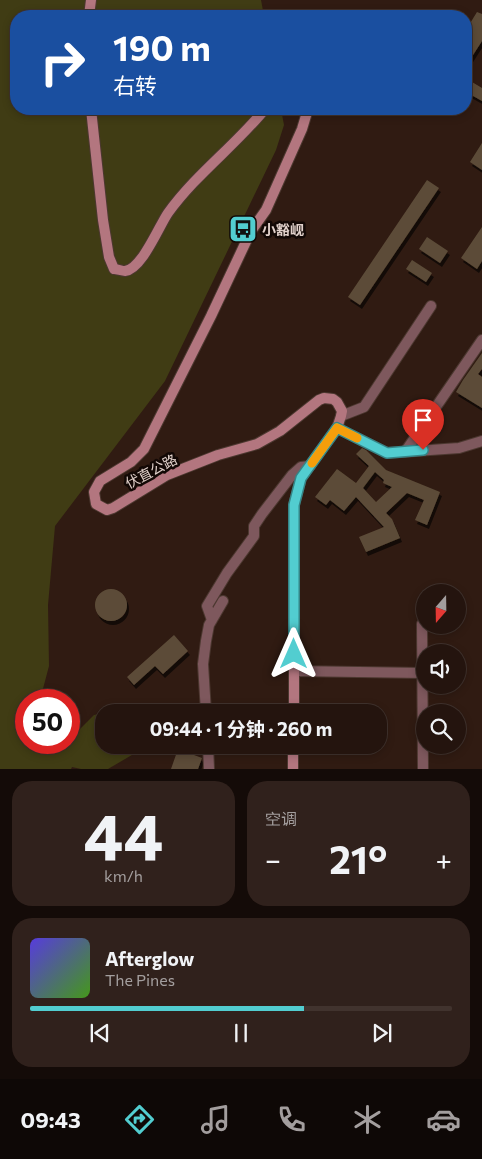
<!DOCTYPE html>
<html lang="zh">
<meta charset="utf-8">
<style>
body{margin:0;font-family:Commissioner,"Noto Sans SC",sans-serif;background:#30211c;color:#f1f3f6;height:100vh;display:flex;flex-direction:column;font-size:19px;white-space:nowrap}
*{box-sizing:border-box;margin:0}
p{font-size:16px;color:#a39e9e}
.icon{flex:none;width:28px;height:28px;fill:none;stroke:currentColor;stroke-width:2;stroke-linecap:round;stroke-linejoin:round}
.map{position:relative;height:769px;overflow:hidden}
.drawer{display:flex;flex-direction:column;gap:12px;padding:12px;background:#140b08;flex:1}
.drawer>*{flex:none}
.guide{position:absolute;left:10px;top:10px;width:462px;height:105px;border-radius:20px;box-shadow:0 2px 8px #0003,0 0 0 1px #41332e;background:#1a4fa0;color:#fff;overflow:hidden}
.needle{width:32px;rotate:200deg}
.controls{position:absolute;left:416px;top:584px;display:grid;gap:10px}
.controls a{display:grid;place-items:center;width:50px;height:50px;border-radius:50%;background:#24140e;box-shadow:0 2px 8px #0003,0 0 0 1px #41332e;font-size:25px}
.speed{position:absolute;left:15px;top:689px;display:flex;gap:10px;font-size:25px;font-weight:700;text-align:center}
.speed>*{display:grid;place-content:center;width:65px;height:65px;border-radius:50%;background:#24140e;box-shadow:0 2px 8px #0003,0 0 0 1px #41332e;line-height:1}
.speed .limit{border:8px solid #d22;background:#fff;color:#111}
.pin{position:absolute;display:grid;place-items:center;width:42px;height:42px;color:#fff;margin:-51px -21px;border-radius:50% 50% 50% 0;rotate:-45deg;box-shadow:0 0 5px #0007}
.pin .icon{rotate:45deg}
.me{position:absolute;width:55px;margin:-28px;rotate:0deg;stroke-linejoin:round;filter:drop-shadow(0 0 4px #0008)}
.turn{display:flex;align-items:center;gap:18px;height:105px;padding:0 20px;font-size:22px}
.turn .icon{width:65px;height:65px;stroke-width:2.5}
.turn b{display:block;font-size:35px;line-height:42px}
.big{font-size:38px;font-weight:700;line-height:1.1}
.drawer .card{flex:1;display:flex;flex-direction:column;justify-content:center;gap:8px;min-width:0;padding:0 18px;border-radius:20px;background:#30211c}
.drawer .dial{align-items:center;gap:0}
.dial b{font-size:65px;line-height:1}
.song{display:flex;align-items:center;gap:15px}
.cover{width:60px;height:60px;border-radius:8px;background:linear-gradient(135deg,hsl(250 70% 55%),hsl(100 70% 35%))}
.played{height:5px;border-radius:2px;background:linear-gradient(90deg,#52cdd0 65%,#41332e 65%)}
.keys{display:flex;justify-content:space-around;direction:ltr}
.heat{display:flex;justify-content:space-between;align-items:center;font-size:28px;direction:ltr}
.drawer .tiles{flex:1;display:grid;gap:12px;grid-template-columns:1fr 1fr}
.card:last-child{grid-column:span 2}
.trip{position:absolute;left:95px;top:704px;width:292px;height:50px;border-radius:20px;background:#24140e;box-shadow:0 2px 8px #0003,0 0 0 1px #41332e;font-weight:700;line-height:50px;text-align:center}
.menu{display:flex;height:80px;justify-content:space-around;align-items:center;background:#0e0806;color:#a39e9e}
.menu .icon{width:35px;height:35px}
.menu .on{color:#52cdd0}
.menu b{font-size:22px;color:#f1f3f6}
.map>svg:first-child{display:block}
</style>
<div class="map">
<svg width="482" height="769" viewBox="0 0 482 769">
<defs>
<filter id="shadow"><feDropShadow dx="2" dy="4" stdDeviation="0" flood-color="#0009"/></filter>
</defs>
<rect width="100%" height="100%" fill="#301b12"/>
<path fill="#403c14" d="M 0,0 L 261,0 L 264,16 L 16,16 L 16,109 L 281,109 L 284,125 L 276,150 L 165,381 L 55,526 L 48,605 L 49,666 L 40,700 L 26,700 L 26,742 L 69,742 L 69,735 L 75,734 L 94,715 L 104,713 L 104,745 L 149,745 L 108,769 L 81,769 L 72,767 L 71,769 L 0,769 Z
M 135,707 L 168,712 L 106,712 Z"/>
<path fill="#5c4c38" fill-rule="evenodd" filter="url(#shadow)" d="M 477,12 L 482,14 L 482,41 L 466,66 L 466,23 L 469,25 Z
M 472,82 L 482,88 L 482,101 L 466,92 Z
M 482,143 L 482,170 L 470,162 Z
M 427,180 L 439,188 L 360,305 L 348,297 Z
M 482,227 L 482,261 L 477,269 L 461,258 Z
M 427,237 L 448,251 L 440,263 L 419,249 Z
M 412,260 L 432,273 L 426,282 L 406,269 Z
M 482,353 L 482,369 L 478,374 L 482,377 L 482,408 L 456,392 L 463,380 Z
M 362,448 L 366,450 L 386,470 L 440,492 L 427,525 L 415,520 L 424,500 L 407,493 L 386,513 L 392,519 L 400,538 L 366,552 L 359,537 L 384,527 L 356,497 L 344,511 L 330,500 L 326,505 L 315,497 L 337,469 L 356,483 L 369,466 L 356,454 ZM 375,472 L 384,480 L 383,483 L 392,487 L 376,502 L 363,488 Z
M95 605a16 16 0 1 1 32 0a16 16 0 1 1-32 0Z
M 174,635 L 188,651 L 163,674 L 155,666 L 134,685 L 127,677 Z
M 178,749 L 202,758 L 198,769 L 171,769 Z"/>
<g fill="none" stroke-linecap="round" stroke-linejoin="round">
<defs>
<path id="street" d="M 341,416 L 364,407 L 431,306
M 337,428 L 387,453 L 459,448 L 482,441
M 405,452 L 482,340
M 212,620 L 207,606 L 227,573 L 254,536 L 254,526 L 262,514 L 292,475 L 301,467 L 310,466
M 422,624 L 423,769
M 294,671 L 423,673
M 206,712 L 203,664 L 206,641 L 209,625 L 223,601
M 208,745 L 209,769"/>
<path id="secondary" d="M 89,16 L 91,0
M 91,109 L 103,220 L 109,257 L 114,269 C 117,269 122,271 125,271 C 142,269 159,226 168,213 C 196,174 235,146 265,109
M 294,712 L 294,505 L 301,478 L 337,428 L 341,416 L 342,411 L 337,402 L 333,399 L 324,398 L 319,400 L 280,431 L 257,444 L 218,455 L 167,475 L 113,508 L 107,510 L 96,504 L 94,492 L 100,481 L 131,462 L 144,449 L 211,316 L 251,231 L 266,210 L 302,129 L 308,109
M 293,769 L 293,745"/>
</defs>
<use href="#street" stroke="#4c3830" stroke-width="12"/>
<use href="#secondary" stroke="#4c3830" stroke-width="12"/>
<use href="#street" stroke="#7e585d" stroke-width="10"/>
<use href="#secondary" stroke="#b3767f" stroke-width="10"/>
</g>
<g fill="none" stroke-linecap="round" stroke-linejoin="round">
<defs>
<path id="route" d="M 294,654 L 294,505 L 301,478 L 337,428 L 387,453 L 423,450"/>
</defs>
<use href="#route" stroke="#358587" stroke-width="12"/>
<use href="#route" stroke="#52cdd0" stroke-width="9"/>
<path stroke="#f59e0b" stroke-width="9" d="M 312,463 L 337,428 L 357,438"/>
</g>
<defs>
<symbol id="bus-square" viewBox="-11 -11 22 22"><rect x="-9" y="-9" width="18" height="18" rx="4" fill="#52cdd0" stroke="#120805"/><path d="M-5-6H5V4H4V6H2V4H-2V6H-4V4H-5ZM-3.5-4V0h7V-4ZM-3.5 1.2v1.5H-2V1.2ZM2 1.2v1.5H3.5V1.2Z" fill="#111"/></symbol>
</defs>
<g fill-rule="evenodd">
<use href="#bus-square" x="227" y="213" width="32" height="32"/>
</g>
<g text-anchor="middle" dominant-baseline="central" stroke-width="5" stroke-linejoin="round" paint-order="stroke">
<g font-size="14" font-weight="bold" fill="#e1d1cb" stroke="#120805" text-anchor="start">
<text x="262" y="229">小豁岘</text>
</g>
<g font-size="14" fill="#e1d1cb" stroke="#120805">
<text transform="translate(151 471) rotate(-28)">伏直公路</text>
</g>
</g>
</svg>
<div class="controls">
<a><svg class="needle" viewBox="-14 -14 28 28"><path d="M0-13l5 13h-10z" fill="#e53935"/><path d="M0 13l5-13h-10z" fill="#a39e9e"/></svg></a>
<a><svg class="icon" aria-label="sound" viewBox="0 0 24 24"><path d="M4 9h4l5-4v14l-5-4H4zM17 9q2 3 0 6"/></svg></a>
<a><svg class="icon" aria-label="search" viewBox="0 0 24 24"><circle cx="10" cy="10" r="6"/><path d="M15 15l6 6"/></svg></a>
</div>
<div class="speed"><div class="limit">50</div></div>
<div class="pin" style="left:423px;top:450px;background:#d93025"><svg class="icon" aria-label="arrive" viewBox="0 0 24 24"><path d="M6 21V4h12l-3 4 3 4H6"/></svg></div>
<svg class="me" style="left:294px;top:654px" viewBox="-20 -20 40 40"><path d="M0-17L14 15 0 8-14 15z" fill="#52cdd0" stroke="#fff" stroke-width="4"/></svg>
<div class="trip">09:44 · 1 分钟 · 260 m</div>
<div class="guide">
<div class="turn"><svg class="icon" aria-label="right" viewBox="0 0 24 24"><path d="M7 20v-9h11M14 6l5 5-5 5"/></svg><div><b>190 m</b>右转</div></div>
</div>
</div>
<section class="drawer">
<div class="tiles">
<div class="card dial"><b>44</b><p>km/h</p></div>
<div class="card"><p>空调</p>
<div class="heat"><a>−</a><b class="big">21°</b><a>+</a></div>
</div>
<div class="card">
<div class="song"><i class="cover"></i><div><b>Afterglow</b><p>The Pines</p></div></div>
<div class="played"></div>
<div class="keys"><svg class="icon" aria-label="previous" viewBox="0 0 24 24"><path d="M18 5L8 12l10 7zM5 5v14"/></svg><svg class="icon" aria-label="pause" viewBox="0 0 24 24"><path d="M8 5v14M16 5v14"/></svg><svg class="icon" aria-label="next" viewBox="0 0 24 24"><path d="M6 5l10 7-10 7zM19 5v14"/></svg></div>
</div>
</div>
</section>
<nav class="menu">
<b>09:43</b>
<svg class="icon on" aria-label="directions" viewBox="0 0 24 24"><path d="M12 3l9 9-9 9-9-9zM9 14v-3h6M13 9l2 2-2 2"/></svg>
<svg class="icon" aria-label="music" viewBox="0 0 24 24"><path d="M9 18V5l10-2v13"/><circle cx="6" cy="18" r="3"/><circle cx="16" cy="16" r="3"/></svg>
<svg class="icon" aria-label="phone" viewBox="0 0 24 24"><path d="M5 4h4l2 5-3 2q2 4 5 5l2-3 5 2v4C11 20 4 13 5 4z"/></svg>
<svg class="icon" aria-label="climate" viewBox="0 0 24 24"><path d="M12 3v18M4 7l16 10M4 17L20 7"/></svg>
<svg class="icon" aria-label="car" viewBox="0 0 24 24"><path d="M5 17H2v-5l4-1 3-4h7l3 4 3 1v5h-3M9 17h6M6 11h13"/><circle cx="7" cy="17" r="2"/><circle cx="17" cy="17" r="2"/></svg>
</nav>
